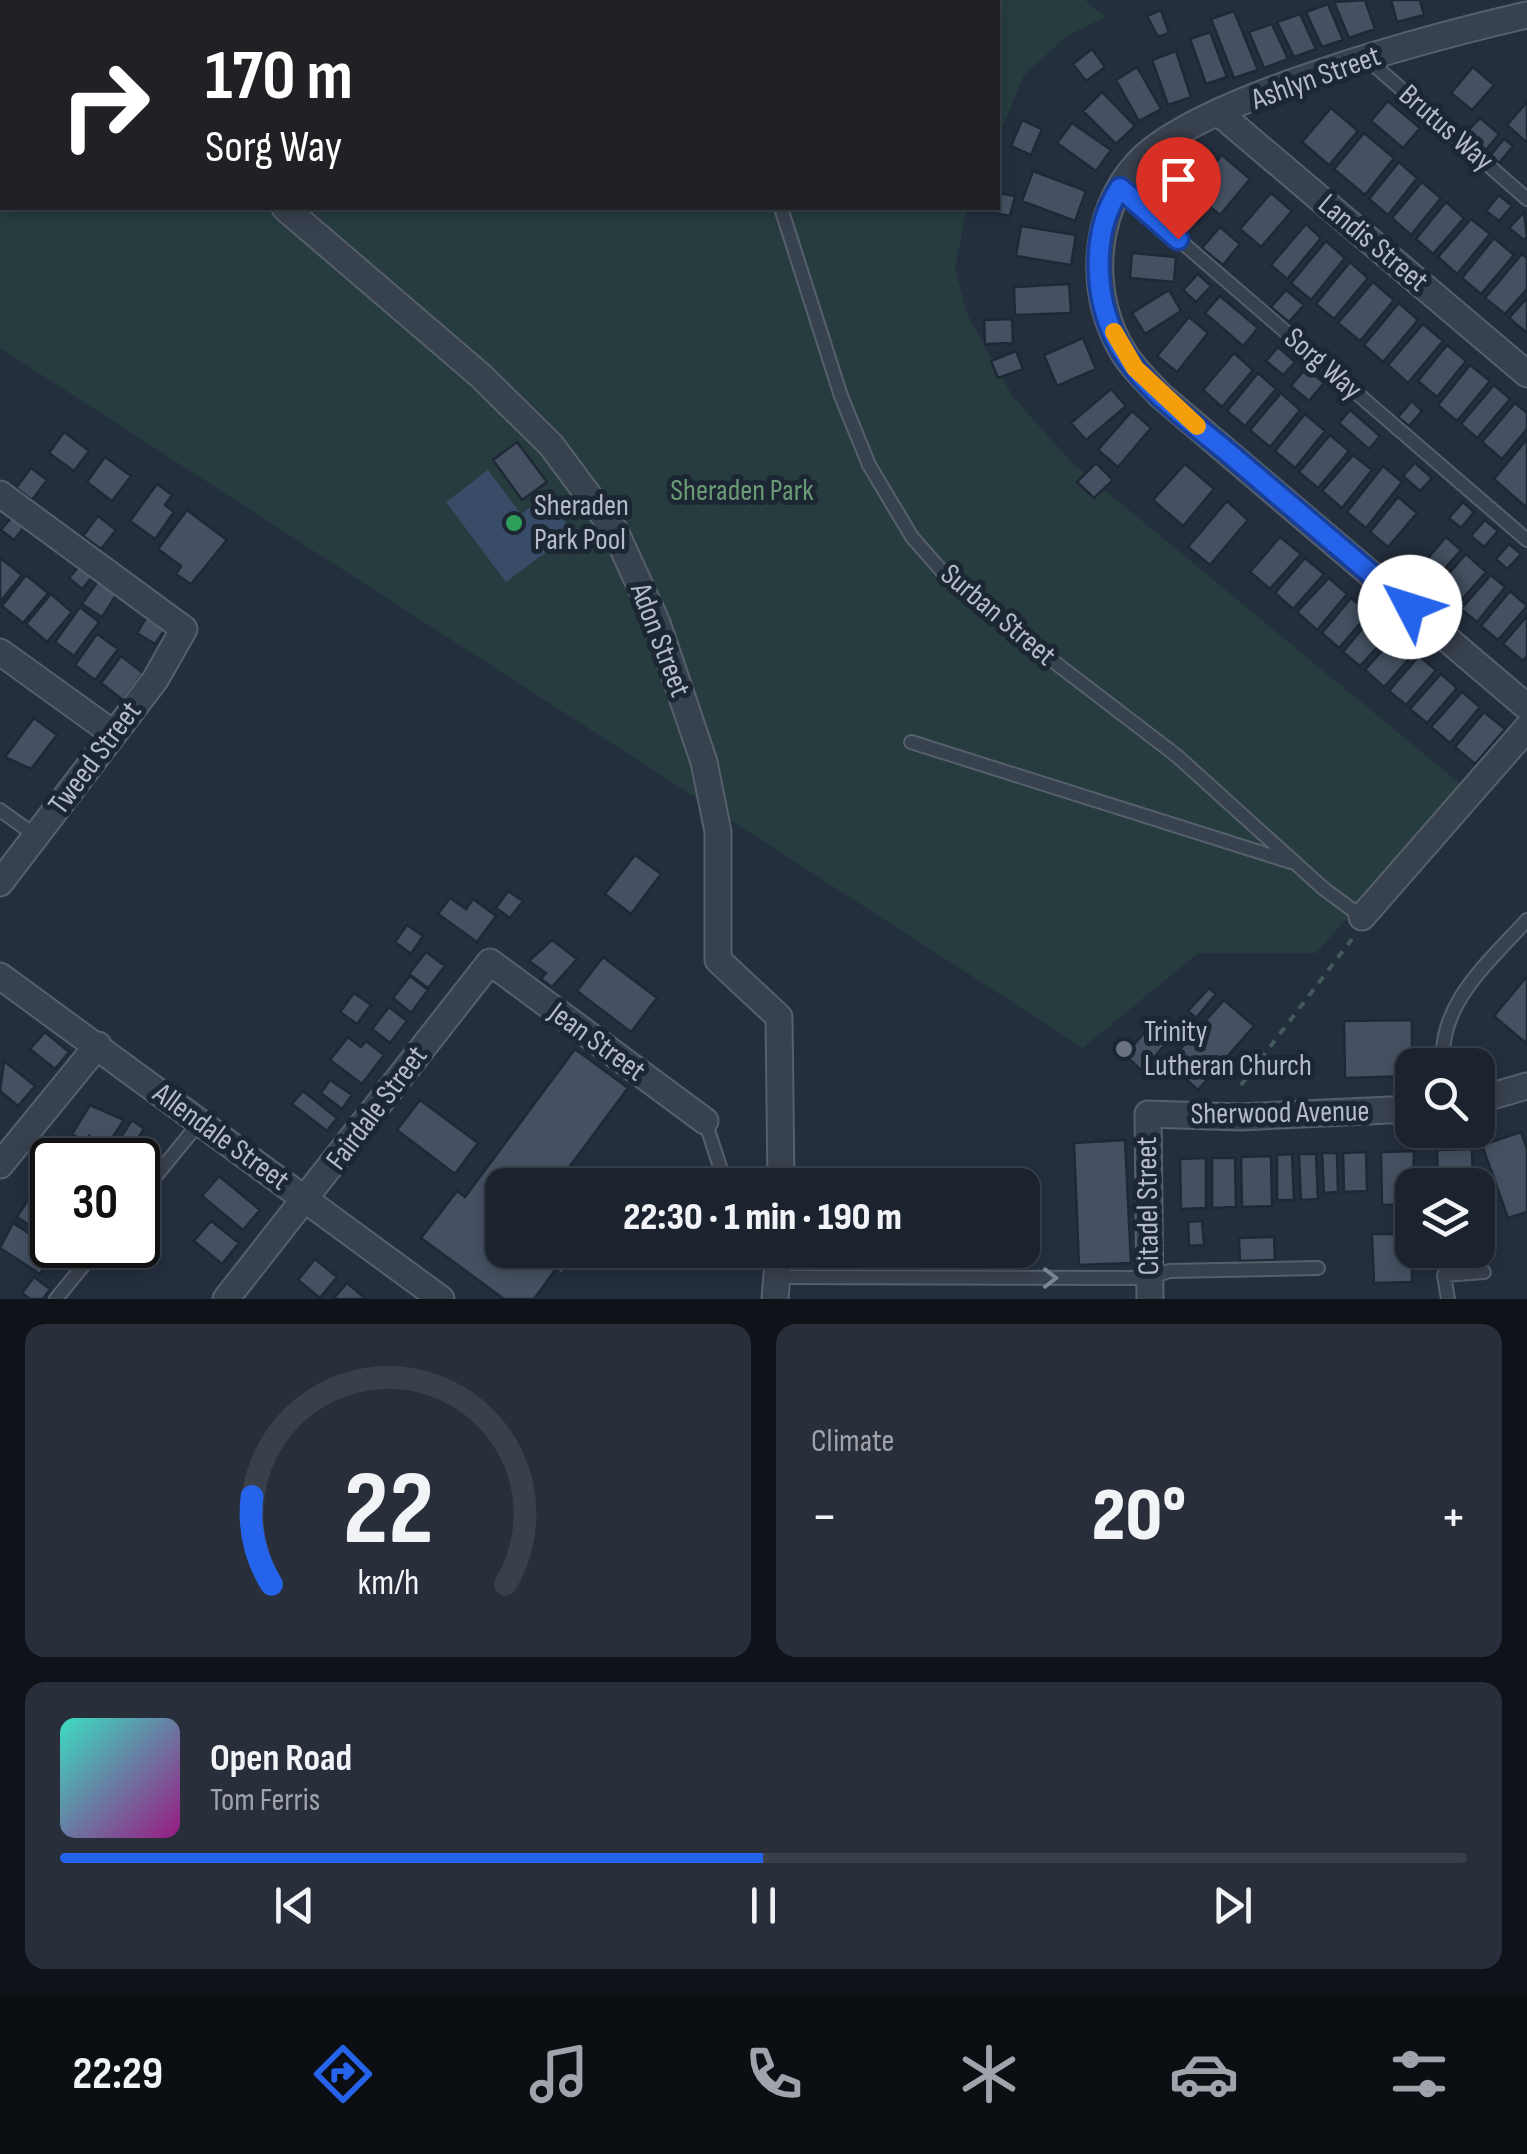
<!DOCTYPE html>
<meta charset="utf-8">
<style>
body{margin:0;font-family:"Sofia Sans Condensed",sans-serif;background:#282f3a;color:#f1f3f6;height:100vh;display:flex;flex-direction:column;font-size:38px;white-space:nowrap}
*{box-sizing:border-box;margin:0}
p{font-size:32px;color:#a0a4aa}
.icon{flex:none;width:55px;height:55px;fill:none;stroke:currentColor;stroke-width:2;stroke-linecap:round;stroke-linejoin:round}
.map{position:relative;height:1299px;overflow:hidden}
.side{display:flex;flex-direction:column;gap:25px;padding:25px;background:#0f1319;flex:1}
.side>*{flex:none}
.top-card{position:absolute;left:0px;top:0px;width:1000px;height:210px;box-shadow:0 5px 15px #0003,0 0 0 2px #39404a;background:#202124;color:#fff;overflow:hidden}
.buttons{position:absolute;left:1395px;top:1048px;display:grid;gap:20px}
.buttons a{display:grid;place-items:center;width:100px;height:100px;border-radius:20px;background:#1b232e;box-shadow:0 5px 15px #0003,0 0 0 2px #39404a;font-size:50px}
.speed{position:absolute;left:30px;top:1138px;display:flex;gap:20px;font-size:50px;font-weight:700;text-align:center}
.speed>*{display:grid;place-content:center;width:130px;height:130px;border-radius:50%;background:#1b232e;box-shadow:0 5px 15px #0003,0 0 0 2px #39404a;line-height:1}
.speed .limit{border:5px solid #111;border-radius:15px;background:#fff;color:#111}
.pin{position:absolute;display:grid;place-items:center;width:85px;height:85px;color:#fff;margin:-102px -42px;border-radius:50% 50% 50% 0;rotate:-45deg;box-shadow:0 0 10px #0007}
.pin .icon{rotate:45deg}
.me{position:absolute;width:110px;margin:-55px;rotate:310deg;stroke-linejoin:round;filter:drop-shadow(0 0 8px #0008)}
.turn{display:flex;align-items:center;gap:35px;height:210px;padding:0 40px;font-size:45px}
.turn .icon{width:130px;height:130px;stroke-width:2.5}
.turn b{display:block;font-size:70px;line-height:85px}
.big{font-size:75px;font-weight:800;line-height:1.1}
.side .card{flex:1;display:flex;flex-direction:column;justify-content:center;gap:15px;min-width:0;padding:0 35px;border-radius:20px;background:#282f3a}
.side .dial{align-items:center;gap:0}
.dial svg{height:260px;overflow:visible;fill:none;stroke:#39404a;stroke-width:7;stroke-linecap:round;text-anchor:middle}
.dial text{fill:#f1f3f6;stroke:none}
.song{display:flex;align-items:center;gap:30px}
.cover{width:120px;height:120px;border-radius:15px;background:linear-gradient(135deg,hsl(170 70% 55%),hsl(310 70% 35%))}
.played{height:10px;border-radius:5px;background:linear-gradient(90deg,#2563eb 50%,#39404a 50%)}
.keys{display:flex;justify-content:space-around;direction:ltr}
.heat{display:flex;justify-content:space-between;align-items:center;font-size:55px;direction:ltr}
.side .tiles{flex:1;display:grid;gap:25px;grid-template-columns:1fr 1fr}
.card:last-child{grid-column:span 2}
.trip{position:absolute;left:485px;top:1168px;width:555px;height:100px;border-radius:20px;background:#1b232e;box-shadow:0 5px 15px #0003,0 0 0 2px #39404a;font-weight:800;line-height:100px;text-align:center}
.menu{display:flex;height:160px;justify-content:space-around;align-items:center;background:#0b0e12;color:#a0a4aa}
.menu .icon{width:70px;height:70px}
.menu .on{color:#2563eb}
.menu b{font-size:45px;color:#f1f3f6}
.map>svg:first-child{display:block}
</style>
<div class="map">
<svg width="1527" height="1299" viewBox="0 0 1527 1299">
<rect width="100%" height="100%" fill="#242f3e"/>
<path fill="#263c3f" d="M 0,0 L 1085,0 L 1105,17 L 1066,37 L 1024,75 L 998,138 L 998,2 L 2,2 L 2,208 L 967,208 L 955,268 L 967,314 L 1013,397 L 1072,463 L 1464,787 L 1316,953 L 1198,953 L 1083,1048 L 0,348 Z"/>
<path fill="#394c67" d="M 488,470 L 521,514 L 546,496 L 573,532 L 506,582 L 446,502 Z"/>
<path fill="#455162" stroke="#1f2835" stroke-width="2.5" d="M 1365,0 L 1375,29 L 1349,38 L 1334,2 Z
M 1391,0 L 1420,0 L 1424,15 L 1397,22 Z
M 1328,4 L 1343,40 L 1322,47 L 1306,12 Z
M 1161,10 L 1169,33 L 1158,37 L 1147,16 Z
M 1234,11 L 1258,70 L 1234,78 L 1211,19 Z
M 1300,14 L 1316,49 L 1294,57 L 1277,22 Z
M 1272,24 L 1288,59 L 1264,68 L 1249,32 Z
M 1210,32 L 1227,77 L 1206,84 L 1190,39 Z
M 1092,49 L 1105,67 L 1086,81 L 1073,64 Z
M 1176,51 L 1191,97 L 1168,105 L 1152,60 Z
M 1137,67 L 1161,109 L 1139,121 L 1116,80 Z
M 1473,67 L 1494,85 L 1472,110 L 1451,93 Z
M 1102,92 L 1135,126 L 1116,144 L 1083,111 Z
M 1388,101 L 1420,128 L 1403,148 L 1371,121 Z
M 1527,102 L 1527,141 L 1526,142 L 1507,125 Z
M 1331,108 L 1358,131 L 1329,165 L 1302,142 Z
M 1480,118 L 1499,134 L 1486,150 L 1466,133 Z
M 1022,120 L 1042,129 L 1031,155 L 1011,146 Z
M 1072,123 L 1111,150 L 1096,171 L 1057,143 Z
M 1364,133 L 1394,158 L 1365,195 L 1334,169 Z
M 1504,139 L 1513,146 L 1499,163 L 1490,156 Z
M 1222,155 L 1250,179 L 1220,215 L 1191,191 Z
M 1399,162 L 1417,178 L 1388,215 L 1369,199 Z
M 1033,171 L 1086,191 L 1075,221 L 1022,201 Z
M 1422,182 L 1441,198 L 1411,235 L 1392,218 Z
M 1169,187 L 1203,216 L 1187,235 L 1153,206 Z
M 998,193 L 1015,196 L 1010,216 L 991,212 L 998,208 Z
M 1271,193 L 1292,211 L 1261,247 L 1240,229 Z
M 1499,195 L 1512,206 L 1499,221 L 1486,211 Z
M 1446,202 L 1464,218 L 1433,254 L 1416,239 Z
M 1524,212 L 1527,236 L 1524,240 L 1509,228 Z
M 1471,219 L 1490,234 L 1457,274 L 1438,257 Z
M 1306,224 L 1321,238 L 1287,279 L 1271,265 Z
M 1021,226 L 1076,235 L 1071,265 L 1016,256 Z
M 1220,227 L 1240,244 L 1223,265 L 1202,248 Z
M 1494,238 L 1514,255 L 1481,294 L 1462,278 Z
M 1326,241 L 1345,258 L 1311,300 L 1291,283 Z
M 1132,253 L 1176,257 L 1174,282 L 1130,278 Z
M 1522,254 L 1527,258 L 1527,289 L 1505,314 L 1485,298 Z
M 1350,262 L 1368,278 L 1334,319 L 1316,304 Z
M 1198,274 L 1211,286 L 1196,302 L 1183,290 Z
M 1373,282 L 1394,300 L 1360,341 L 1338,323 Z
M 1069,284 L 1071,313 L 1015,315 L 1014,287 Z
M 1169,290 L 1181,311 L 1145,334 L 1132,313 Z
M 1286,290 L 1304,305 L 1289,322 L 1271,307 Z
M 1220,296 L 1258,328 L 1243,346 L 1205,313 Z
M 1527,298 L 1527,333 L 1509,318 Z
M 1399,303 L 1418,320 L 1383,362 L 1364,345 Z
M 1189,317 L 1208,333 L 1177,372 L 1157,356 Z
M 1012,319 L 1013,343 L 985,344 L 984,320 Z
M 1423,324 L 1443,341 L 1408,383 L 1388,365 Z
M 1083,338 L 1096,369 L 1057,386 L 1044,355 Z
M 1447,345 L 1466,361 L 1437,397 L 1418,381 Z
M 1278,347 L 1295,362 L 1283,375 L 1266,361 Z
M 1016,351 L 1023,369 L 998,378 L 991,361 Z
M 1234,353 L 1253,370 L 1222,407 L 1203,390 Z
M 1470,365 L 1490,381 L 1457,421 L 1438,405 Z
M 1306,368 L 1324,383 L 1309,401 L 1291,386 Z
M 1258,373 L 1276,389 L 1245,426 L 1227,411 Z
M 1494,385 L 1510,399 L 1477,438 L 1461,424 Z
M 1111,389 L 1126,406 L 1086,440 L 1071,423 Z
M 1281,393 L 1300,410 L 1270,447 L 1250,430 Z
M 1412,401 L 1422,411 L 1409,426 L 1398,417 Z
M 1515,403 L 1527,413 L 1527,429 L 1502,459 L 1482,442 Z
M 1350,410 L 1380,436 L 1369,449 L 1339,423 Z
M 1132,411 L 1151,428 L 1118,467 L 1098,450 Z
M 1305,414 L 1325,431 L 1295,468 L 1275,451 Z
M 64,432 L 89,451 L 74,471 L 49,453 Z
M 1330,435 L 1349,451 L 1318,488 L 1299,472 Z
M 1527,439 L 1527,508 L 1494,479 Z
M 517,442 L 547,482 L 522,500 L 493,460 Z
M 1353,455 L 1372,470 L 1342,508 L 1322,491 Z
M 105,457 L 131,476 L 112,501 L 87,482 Z
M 1096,463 L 1113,480 L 1094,498 L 1077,482 Z
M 1415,463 L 1432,478 L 1420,491 L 1403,476 Z
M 1185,464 L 1214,489 L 1183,526 L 1153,500 Z
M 1383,466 L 1402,482 L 1366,528 L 1347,512 Z
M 31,468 L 47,480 L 32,500 L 16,488 Z
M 157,484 L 172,495 L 165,505 L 174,512 L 155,539 L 130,521 Z
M 1398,497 L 1417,513 L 1388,547 L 1370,532 Z
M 1227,501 L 1248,520 L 1210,565 L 1188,547 Z
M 1463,502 L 1474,512 L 1461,528 L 1449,518 Z
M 187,510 L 227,540 L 191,584 L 176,574 L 181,566 L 158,549 Z
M 15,513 L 27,523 L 14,540 L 1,530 Z
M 98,516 L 116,530 L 101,549 L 83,536 Z
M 1485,520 L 1498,531 L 1484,547 L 1471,536 Z
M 1280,537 L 1301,554 L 1270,589 L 1250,572 Z
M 1446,537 L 1461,550 L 1431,584 L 1417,571 Z
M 1509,544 L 1521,554 L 1507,569 L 1496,559 Z
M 1466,554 L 1486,572 L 1457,605 L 1436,588 Z
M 0,558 L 22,575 L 0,602 Z
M 1305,558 L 1324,574 L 1293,609 L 1275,593 Z
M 80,565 L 93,576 L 82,589 L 69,578 Z
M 26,575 L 48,593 L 23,623 L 2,606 Z
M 1491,575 L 1505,587 L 1477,622 L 1461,609 Z
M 1329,578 L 1347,594 L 1317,630 L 1297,612 Z
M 98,581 L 117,594 L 102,617 L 82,604 Z
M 1510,591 L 1527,606 L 1498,640 L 1481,626 Z
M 51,594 L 72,612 L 47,642 L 26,624 Z
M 1351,598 L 1369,613 L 1339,648 L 1322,633 Z
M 80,607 L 99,622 L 74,656 L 55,642 Z
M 147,616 L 166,628 L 155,644 L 137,633 Z
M 1373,616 L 1391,632 L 1360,666 L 1343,652 Z
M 1527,616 L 1527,656 L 1523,661 L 1503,644 Z
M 97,634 L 118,649 L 95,680 L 75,665 Z
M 1396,635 L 1415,652 L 1384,687 L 1365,670 Z
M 121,656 L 143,673 L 123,700 L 101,683 Z
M 1419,656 L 1436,670 L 1406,705 L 1389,691 Z
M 1441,674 L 1457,688 L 1427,723 L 1410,709 Z
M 1462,692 L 1480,707 L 1450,743 L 1431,727 Z
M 1484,712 L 1505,729 L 1475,764 L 1455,747 Z
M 34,718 L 57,735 L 31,769 L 5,757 Z
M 635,855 L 661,874 L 631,914 L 605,894 Z
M 508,891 L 523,901 L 510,918 L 496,908 Z
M 450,898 L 466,909 L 473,899 L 496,916 L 477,942 L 438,914 Z
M 407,925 L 423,936 L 411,954 L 395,942 Z
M 552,940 L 577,959 L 552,987 L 541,979 L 546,973 L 529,961 Z
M 426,952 L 445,966 L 428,988 L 409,974 Z
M 603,957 L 657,998 L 631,1032 L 577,991 Z
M 410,976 L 428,990 L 411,1013 L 393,998 Z
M 1527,976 L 1527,1044 L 1494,1016 Z
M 1209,988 L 1216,994 L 1196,1018 L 1188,1011 Z
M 354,993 L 371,1005 L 357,1024 L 340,1012 Z
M 1224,1000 L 1254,1026 L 1198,1090 L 1168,1063 Z
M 389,1007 L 407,1021 L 390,1043 L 372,1029 Z
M 1158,1017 L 1176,1032 L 1142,1071 L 1125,1055 Z
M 1412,1020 L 1412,1076 L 1345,1078 L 1344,1021 Z
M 45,1032 L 69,1052 L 55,1069 L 30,1049 Z
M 348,1037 L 361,1047 L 366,1041 L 384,1055 L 362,1084 L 330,1060 Z
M 575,1049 L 628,1088 L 556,1185 L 502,1185 L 502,1250 L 536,1250 L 558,1266 L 534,1299 L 504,1299 L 421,1238 L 457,1191 L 465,1197 Z
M 4,1061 L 35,1086 L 18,1106 L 0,1091 Z
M 330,1080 L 352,1095 L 342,1109 L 321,1093 Z
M 303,1091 L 337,1118 L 327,1131 L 292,1104 Z
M 420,1100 L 478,1143 L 455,1174 L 397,1130 Z
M 90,1105 L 124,1120 L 106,1147 L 89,1136 L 85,1142 L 72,1134 Z
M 132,1120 L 144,1129 L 124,1160 L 119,1160 L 110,1154 Z
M 1521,1132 L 1527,1149 L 1527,1212 L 1508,1218 L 1482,1145 Z
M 1125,1140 L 1131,1263 L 1079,1265 L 1074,1143 Z
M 1472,1149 L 1473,1185 L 1438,1185 L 1437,1150 Z
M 1414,1151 L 1412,1204 L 1382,1205 L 1381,1152 Z
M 1366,1152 L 1367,1191 L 1344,1192 L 1343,1153 Z
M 1322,1153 L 1337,1153 L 1338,1192 L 1324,1193 Z
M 1292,1154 L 1294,1200 L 1277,1200 L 1277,1155 Z
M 1299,1154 L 1316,1154 L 1318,1199 L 1301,1200 Z
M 1271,1156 L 1272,1206 L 1242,1207 L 1241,1157 Z
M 1206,1158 L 1206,1208 L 1181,1209 L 1180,1159 Z
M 1212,1158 L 1235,1158 L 1236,1207 L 1212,1208 Z
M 219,1176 L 260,1210 L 243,1230 L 202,1196 Z
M 31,1195 L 52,1210 L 49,1238 L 17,1217 Z
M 211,1221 L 239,1243 L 222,1264 L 194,1241 Z
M 1202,1221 L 1204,1245 L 1189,1246 L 1188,1222 Z
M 13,1223 L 41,1241 L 38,1247 L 52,1256 L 40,1274 L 0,1248 Z
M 1372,1234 L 1400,1234 L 1401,1258 L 1412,1258 L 1412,1282 L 1374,1283 Z
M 1274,1237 L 1275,1260 L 1240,1261 L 1239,1238 Z
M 315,1259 L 337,1277 L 320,1298 L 298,1280 Z
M 34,1277 L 50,1289 L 43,1299 L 30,1299 L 22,1293 Z
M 347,1283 L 366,1299 L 333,1299 Z"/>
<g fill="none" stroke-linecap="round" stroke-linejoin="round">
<defs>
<path id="service" d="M 645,0 L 648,2
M 1367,59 L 1527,199
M 1119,188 L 1527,540
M 781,208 L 841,396 L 869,465 L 912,537 L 955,586 L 1177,756 L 1324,889 L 1362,917
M 911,742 L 1291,862
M 0,810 L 36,836
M 1443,1065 C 1438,1004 1489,962 1527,920
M 705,1121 L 722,1173 L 714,1185
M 138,1198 L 199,1123
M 777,1277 L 1149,1278 L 1169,1271 L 1318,1268
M 56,1299 L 100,1245
M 1448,1299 L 1444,1275 L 1484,1272"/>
<path id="minor" d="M 1527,15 C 1436,36 1198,98 1138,163 C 1091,213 1088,298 1125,355 C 1134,369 1148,382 1160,395 L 1527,707
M 1219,113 L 1527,374
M 0,160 L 2,158
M 285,208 L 481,376 L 551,445 L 615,531 L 657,623 L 704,762 L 718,832 L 718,960 L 779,1017 L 781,1185
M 0,494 L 184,629 L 155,680 L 0,883
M 0,652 L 114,734
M 1362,917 L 1527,728
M 0,976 L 441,1299
M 1478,1100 L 1527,1086
M 0,1165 L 98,1045
M 226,1299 L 490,962 L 705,1121
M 775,1299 L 779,1250
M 1150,1299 L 1148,1114 L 1240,1117 L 1412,1109"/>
</defs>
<use href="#service" stroke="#565f6c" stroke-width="16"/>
<use href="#minor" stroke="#565f6c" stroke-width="29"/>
<path stroke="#44595c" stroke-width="4" stroke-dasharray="8 8" stroke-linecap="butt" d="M 1241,1085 L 1352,939
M 560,1271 L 575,1250"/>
<use href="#service" stroke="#38414e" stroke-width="12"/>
<use href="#minor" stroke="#38414e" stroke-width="25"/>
</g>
<defs><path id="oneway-chevron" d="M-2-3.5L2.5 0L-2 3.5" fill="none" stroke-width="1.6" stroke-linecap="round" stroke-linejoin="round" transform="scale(2.5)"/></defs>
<use stroke="#7c8592" href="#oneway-chevron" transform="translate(1050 1278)"/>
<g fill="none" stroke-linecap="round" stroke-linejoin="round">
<defs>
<path id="route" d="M 1178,239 L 1120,188 C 1088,236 1094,309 1125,355 C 1150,393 1190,421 1224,449 C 1286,502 1348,555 1410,607"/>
</defs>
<use href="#route" stroke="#184099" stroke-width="25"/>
<use href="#route" stroke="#2563eb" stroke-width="18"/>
<path stroke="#f59e0b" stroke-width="18" d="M 1114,332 L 1135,368 L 1197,426"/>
</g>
<circle fill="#2e9e5b" stroke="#1d2633" stroke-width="4" cx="514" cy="523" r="10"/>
<circle fill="#6b7280" stroke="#1d2633" stroke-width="4" cx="1124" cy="1049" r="10"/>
<g text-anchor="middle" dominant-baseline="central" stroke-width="10" stroke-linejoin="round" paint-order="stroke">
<g font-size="30" fill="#b4bcc9" stroke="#1d2633">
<text transform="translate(1316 78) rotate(-20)">Ashlyn Street</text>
<text transform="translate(1446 128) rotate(41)">Brutus Way</text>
<text transform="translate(1373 243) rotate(40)">Landis Street</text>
<text transform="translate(1323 364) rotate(41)">Sorg Way</text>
<text transform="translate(998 615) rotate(40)">Surban Street</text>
<text transform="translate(660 640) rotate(69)">Adon Street</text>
<text transform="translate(95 758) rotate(-53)">Tweed Street</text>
<text transform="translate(597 1042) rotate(36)">Jean Street</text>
<text transform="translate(377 1108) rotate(-53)">Fairdale Street</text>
<text transform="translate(1280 1113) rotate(-1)">Sherwood Avenue</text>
<text transform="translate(221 1137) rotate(36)">Allendale Street</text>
<text transform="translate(1148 1206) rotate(-91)">Citadel Street</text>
</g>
<g font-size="30" fill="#6b9a76" stroke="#1d2633">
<text x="742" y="491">Sheraden Park</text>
</g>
<g font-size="30" fill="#b4bcc9" stroke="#1d2633" text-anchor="start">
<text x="534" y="506">Sheraden<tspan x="534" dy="34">Park Pool</tspan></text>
<text x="1144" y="1032">Trinity<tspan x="1144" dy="34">Lutheran Church</tspan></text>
</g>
</g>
</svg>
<div class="buttons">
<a><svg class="icon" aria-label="search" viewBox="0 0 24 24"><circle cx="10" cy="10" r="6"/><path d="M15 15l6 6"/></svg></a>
<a><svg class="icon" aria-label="layers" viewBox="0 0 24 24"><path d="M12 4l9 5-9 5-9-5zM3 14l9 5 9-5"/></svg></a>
</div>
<div class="speed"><div class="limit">30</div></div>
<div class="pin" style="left:1178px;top:239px;background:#d93025"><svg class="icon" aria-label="arrive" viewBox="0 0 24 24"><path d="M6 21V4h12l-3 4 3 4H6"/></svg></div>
<svg class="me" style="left:1410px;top:607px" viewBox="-20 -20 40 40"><circle r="19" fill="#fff"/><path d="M0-13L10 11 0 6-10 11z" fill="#2563eb"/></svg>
<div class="trip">22:30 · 1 min · 190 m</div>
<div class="top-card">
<div class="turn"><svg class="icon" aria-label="right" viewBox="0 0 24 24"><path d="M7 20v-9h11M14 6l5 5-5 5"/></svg><div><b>170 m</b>Sorg Way</div></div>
</div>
</div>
<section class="side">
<div class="tiles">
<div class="card dial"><svg viewBox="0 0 100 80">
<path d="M14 69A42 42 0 1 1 86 69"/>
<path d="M14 69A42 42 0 0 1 8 42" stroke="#2563eb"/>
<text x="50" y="56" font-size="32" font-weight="700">22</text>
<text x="50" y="72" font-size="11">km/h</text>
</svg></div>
<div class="card"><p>Climate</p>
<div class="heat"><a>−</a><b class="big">20°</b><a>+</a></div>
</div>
<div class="card">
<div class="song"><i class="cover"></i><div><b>Open Road</b><p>Tom Ferris</p></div></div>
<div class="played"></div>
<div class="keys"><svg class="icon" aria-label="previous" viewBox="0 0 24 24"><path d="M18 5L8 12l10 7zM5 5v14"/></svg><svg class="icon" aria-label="pause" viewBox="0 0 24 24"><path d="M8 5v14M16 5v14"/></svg><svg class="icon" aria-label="next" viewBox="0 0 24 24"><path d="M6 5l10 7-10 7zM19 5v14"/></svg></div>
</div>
</div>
</section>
<nav class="menu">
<b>22:29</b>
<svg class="icon on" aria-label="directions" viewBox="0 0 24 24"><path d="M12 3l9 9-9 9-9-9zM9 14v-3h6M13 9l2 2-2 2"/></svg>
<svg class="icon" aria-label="music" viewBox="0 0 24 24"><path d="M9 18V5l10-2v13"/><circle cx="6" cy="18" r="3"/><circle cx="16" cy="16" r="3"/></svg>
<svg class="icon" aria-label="phone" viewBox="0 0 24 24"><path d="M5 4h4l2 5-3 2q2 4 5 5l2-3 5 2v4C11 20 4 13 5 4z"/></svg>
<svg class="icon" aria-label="climate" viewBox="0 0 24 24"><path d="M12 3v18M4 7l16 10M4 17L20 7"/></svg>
<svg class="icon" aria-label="car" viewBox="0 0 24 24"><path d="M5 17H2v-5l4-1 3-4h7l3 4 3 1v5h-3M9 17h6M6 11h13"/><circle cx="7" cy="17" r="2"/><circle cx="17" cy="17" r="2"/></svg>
<svg class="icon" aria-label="filters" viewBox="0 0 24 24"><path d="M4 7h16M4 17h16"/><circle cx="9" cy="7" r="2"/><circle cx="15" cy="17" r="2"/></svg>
</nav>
